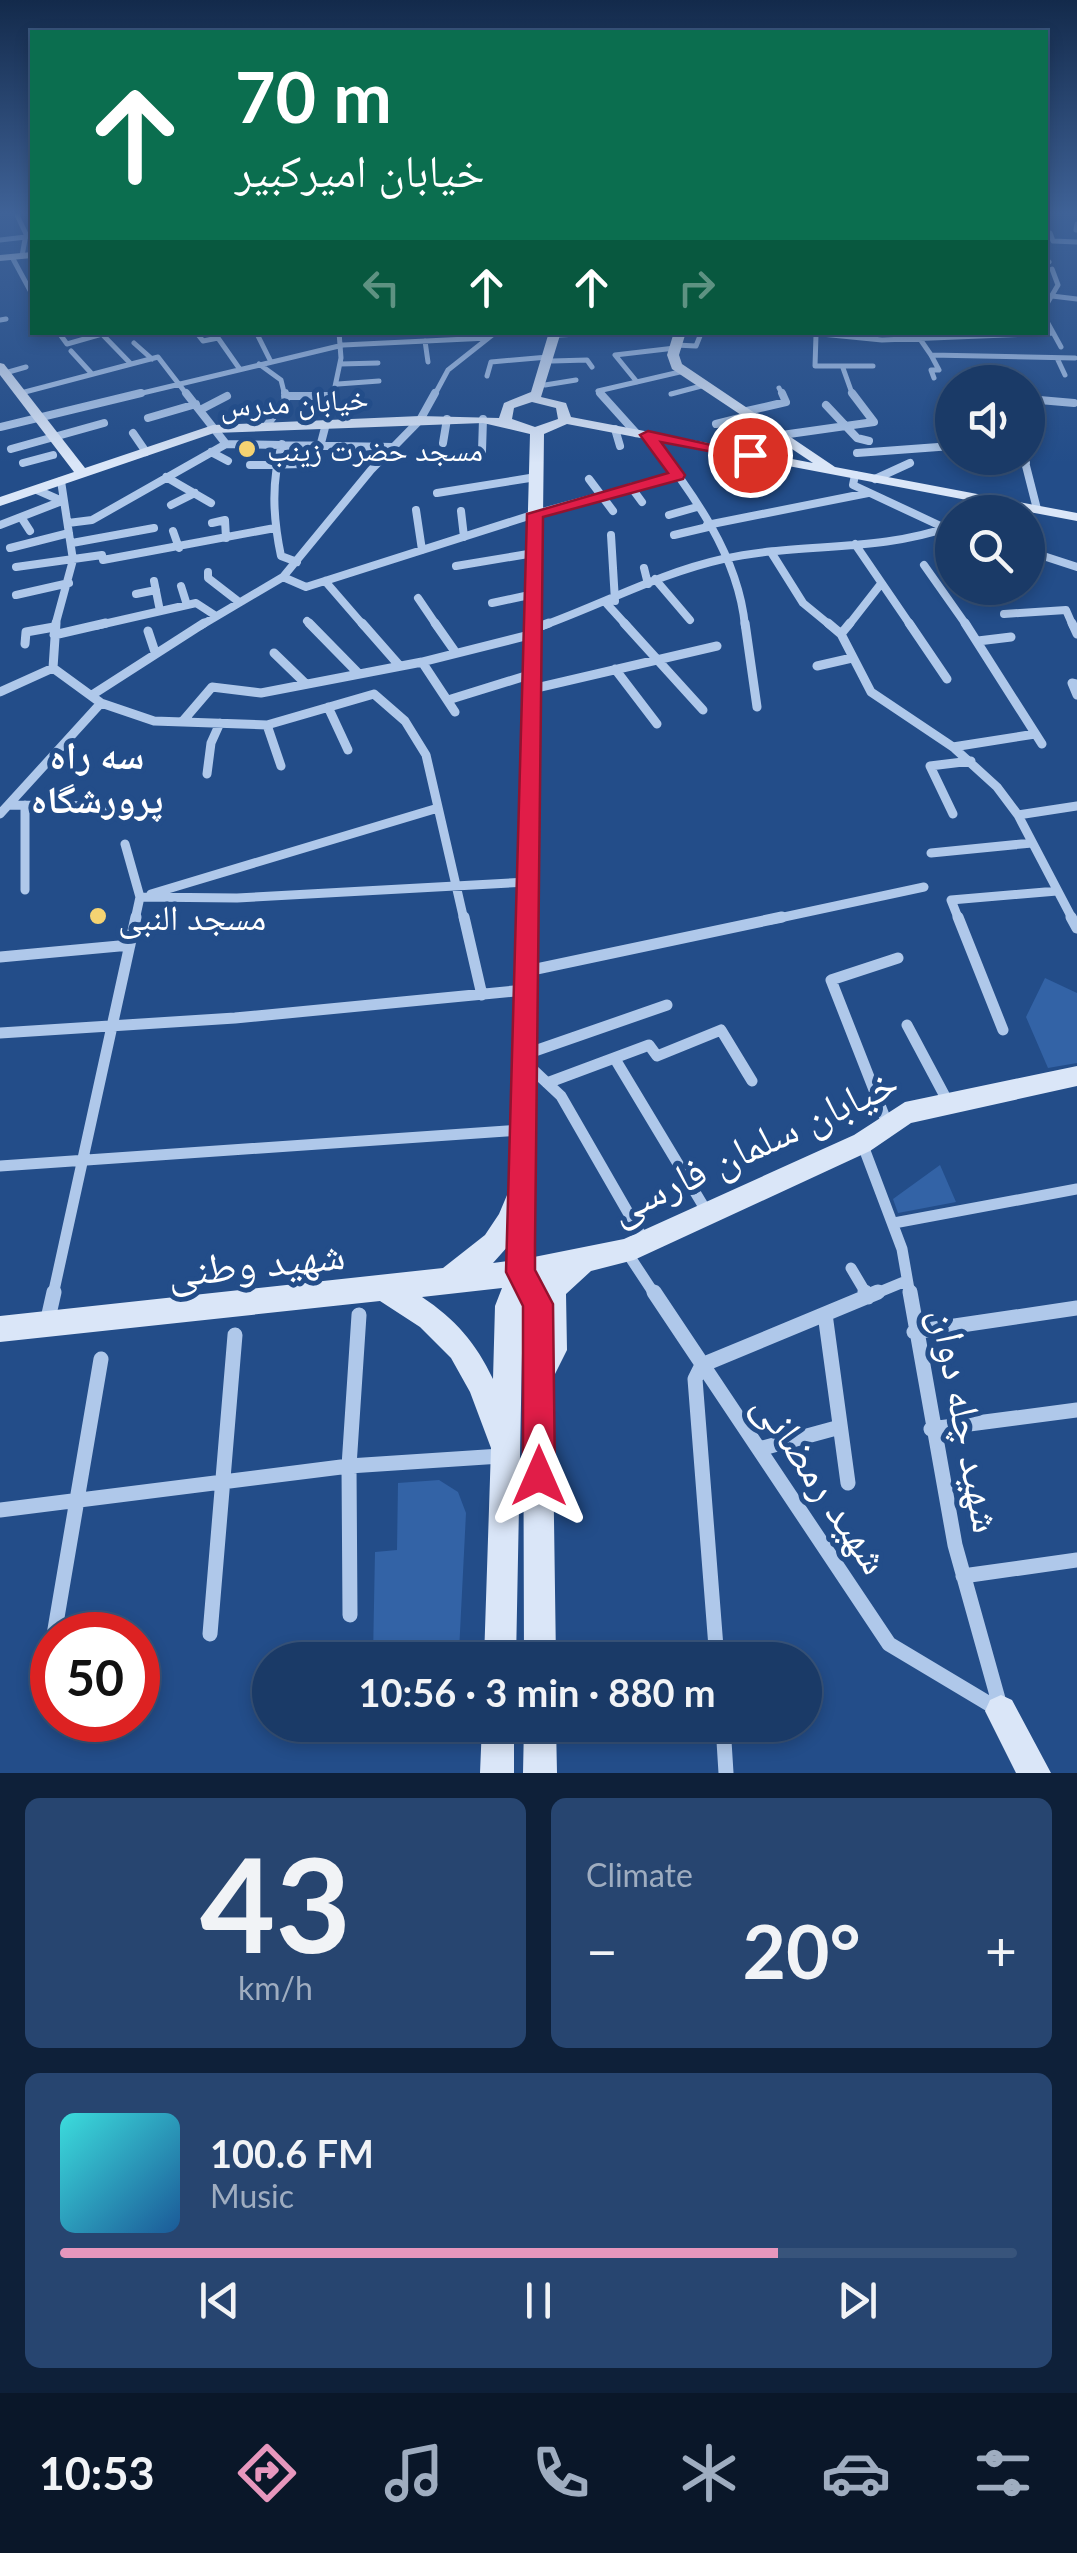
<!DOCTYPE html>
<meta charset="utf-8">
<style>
body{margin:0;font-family:Lato,"Noto Naskh Arabic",sans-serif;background:#274570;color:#f1f3f6;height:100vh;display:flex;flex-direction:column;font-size:38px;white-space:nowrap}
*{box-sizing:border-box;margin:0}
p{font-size:32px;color:#9fadc0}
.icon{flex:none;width:55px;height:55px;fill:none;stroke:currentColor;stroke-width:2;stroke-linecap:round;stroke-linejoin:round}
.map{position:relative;height:1773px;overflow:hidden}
.side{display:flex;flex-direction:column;gap:25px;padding:25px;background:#0e2039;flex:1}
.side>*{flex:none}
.hud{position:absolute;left:30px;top:30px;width:1018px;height:305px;border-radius:0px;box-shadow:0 5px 15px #0003,0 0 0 2px #38547b;background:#0b6e4f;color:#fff;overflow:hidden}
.buttons{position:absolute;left:935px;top:365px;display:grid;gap:20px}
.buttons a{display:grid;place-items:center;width:110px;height:110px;border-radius:50%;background:#1a3a67;box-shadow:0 5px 15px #0003,0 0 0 2px #38547b;font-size:50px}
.speed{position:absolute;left:30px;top:1612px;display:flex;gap:20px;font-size:50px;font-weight:700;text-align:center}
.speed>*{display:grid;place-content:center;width:130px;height:130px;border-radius:50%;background:#1a3a67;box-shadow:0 5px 15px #0003,0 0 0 2px #38547b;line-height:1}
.speed .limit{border:15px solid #d22;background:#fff;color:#111}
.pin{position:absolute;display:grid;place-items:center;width:85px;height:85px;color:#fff;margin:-42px;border:5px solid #fff;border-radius:50%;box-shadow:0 2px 10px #0007}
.me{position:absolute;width:110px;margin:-55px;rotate:0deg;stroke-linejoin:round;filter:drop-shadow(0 0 8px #0008)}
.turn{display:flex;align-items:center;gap:35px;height:210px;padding:0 40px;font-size:45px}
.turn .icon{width:130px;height:130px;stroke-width:2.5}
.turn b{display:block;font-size:70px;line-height:85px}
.lanes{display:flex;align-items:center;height:95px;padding:0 40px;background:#0003;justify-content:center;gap:50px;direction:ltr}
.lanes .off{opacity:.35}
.big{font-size:75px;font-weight:700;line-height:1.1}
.side .widget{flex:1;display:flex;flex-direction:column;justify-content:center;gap:15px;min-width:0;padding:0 35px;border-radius:15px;background:#274570}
.side .dial{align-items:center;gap:0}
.dial b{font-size:130px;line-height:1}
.song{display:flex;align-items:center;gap:30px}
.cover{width:120px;height:120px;border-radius:15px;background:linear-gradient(135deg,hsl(180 70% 55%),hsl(210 70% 35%))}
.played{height:10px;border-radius:5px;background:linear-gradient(90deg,#e797bd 75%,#38547b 75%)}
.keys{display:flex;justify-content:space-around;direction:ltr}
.heat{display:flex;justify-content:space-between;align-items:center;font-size:55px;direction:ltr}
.side .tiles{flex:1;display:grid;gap:25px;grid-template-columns:1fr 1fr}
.widget:last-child{grid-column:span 2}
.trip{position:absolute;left:252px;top:1642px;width:570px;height:100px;border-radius:50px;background:#1a3a67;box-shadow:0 5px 15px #0003,0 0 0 2px #38547b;font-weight:700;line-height:100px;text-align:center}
.tabs{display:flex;height:160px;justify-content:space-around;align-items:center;background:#0a1729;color:#9fadc0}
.tabs .icon{width:70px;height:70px}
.tabs .active{color:#e797bd}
.tabs b{font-size:45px;color:#f1f3f6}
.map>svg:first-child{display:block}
</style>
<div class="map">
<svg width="1077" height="1773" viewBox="0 0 1077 1773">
<rect width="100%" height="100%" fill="#234d89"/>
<path fill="#3363a6" d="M 1045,978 L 1077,993 L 1077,1063 L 1048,1068 L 1026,1017 Z
M 940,1165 L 956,1202 L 898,1213 L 893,1199 Z
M 439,1480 L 458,1492 L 466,1513 L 459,1652 L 373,1656 L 375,1552 L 397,1550 L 398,1483 Z"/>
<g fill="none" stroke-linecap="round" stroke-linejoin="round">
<path stroke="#afc8ea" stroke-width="5" d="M 17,215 L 26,234 L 22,256
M 1076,230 L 1077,224
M 1050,233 L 1053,241 L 1077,242
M 0,240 L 26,237
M 12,257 L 32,294
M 1045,257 L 1049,262
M 1052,296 L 1077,299
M 1045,307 L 1058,285 L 1052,269
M 1045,318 L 1061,347
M 0,320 L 6,319
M 100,332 L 131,364
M 196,332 L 203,341 L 218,338 L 239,368
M 256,332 L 271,362
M 801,332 L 882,340 L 1052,333
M 59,333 L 67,344 L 102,334
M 559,335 L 618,332
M 816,335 L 815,366 L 873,366
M 920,339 L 931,355 L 1075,358
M 425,341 L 428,362
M 134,343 L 152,359
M 676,345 L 696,346 L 700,336
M 71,351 L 92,374
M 931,355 L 939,370 L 931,370 L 934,378
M 1057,358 L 1065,375
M 552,361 L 587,360 L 592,367
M 259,364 L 281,380 L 285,396
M 340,364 L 378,363
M 843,368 L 853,396
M 5,373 L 26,367
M 487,376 L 491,362 L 548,357
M 637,382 L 615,355 L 675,348
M 338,384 L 379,381
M 545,385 L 576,380
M 779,388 L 783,396
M 21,393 L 158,357 L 188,396
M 671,394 L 705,385
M 130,396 L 343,345 L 488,338
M 333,396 L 341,358 L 339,332
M 434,396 L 448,370 L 496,332
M 602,396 L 598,391 L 684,371"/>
<path stroke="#afc8ea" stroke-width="8" d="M 186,393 L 226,444
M 600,393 L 636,433
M 285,396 L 329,396
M 1028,399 L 1074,403
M 826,405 L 857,438 L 869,441
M 200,410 L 227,396
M 747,411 L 786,402 L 782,393
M 946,416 L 952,430
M 148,418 L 196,404
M 716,424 L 752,415
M 267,425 L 286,399 L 285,393
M 0,427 L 141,393
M 615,429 L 620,446
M 133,433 L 146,452
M 648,435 C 691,492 738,553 745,626
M 782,435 L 874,422 L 852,393
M 321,443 L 334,393
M 443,443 L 447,419
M 282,444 C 271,482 273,518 281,556 L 297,562
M 11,449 L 104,423
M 482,451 L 483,419
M 211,452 L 228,461
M 857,453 L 952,446
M 1024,458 L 1037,509
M 990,462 L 1026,463
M 23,463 L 53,455
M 250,465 L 305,464
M 855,475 L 853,485 L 947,529
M 166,477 L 211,503
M 589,479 L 613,511
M 875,479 L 910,463
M 631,487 L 642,502
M 37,490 L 62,501
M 437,493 L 536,477
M 171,505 L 195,493
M 416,510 L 422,550
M 461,511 L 464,537
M 669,515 L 697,507
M 21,517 L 30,531
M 68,523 L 92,520 L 226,444 L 393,447
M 212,523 L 225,520 L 226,538
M 0,525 L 62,501
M 707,525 L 868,493
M 173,531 L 179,548
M 611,535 L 615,601
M 674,535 L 708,527
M 72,543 L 154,528
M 855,544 L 911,626
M 10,548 L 69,533
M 1028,551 L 1077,567
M 771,552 L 803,603 L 831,626
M 924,565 L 967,626
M 456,566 L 534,553
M 16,567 L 102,555 L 103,560 L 275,528
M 644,568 L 648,584
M 208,572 L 208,578 L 239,602
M 283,577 L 306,587 L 535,514 L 677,475
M 655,579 L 690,620
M 154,581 L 160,611
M 325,581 L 364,626
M 181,586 L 187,605
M 136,594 L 156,590
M 16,595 L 69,583
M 418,598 L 437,626
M 492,603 L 534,594
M 607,604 L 627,626
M 1004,614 L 1066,610 L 1073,626
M 307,621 L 312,626
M 55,626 L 73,560 L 61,481
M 95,626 L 196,603 L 216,616
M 200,626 L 283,577 L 371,470 L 420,420 L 435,393
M 542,626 C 603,604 660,573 723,559 C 800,542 877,553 952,526
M 848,626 L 880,585"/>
<path stroke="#afc8ea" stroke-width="9" d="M 56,623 L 53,668 L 101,703 L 154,721 L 267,725 L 374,694
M 309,623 L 358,673
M 362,623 L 398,664
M 435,623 L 456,653
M 624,623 L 703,710
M 745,623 L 757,707
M 828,623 L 841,634
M 909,623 L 947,679
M 965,623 L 1042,744
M 1072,623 L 1077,634
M 533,629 L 549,623
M 148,631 L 155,652
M 841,634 L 871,692 L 953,747 L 997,787 L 1018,815 L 1073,920
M 841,634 L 850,623
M 54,635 L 106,623
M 978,641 L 1011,637
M 25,644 L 26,632 L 54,627
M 274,653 L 306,684
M 422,662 L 455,712
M 817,666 L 852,658
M 615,669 L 657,724
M 1077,684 L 1072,683 L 1077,695
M 532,689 L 717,646
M 0,692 L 53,668
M 374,694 L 405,721 L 426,755 L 464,920
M 92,695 L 204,623
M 448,700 L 532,674
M 328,707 L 348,750
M 182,722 L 212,687 L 261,693 L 422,662 L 533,634
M 267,725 L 281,766
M 953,747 L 1035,734
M 207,774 L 211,743 L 220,723
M 10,805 L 118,806
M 25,805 L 25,890
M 0,814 L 101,703
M 953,814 L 930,766 L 971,761
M 1018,815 L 1077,806
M 125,844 L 140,897 L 135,920
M 931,853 L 1032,843
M 151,894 L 438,808
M 140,897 L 237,898 L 528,882
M 770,920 L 924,887
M 959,920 L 951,900 L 1057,891"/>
<path stroke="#afc8ea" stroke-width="11" d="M 464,917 L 482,995
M 958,917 L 1003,1030
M 1071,917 L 1077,928
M 0,957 L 130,945
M 527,971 L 782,917
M 907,1025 L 948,1102
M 0,1033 L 235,1018 L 525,990
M 526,1054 L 667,1005
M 615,1059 L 707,1212
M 529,1066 L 561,1096 L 645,1242
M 547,1083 L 649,1045 L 657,1056 L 721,1030 L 752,1081
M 887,1123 L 831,980 L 898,958
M 862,1143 L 902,1249 L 910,1295
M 0,1166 L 522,1130
M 894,1223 L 1077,1189
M 626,1251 L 655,1295
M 851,1268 L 867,1295
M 53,1295 L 136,917
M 872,1295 L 906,1281"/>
<path stroke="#afc8ea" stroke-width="15" d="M 654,1292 L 889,1644 L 996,1708
M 865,1292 L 868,1297
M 910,1292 L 955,1545 L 1000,1706
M 825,1314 L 848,1483
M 47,1323 L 54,1292
M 914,1332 L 1077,1308
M 931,1429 L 1077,1410
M 759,1449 L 840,1427
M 0,1510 L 349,1466 L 501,1456
M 963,1576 L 1077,1560
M 350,1615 L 349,1466 L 359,1315
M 210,1634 L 235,1335
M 54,1635 L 101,1359
M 717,1660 L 695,1379 L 702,1365 L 878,1292
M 723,1725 L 726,1773"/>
<path fill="#dae6f8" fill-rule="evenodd" d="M 32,252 L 32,258 L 0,261 L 0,255 Z
M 549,332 L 561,332 L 541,397 L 566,403 L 571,417 L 813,463 L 672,369 L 667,355 L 674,332 L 686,332 L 679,355 L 682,364 L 835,467 L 1077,513 L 1077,521 L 567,424 L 544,434 L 534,1257 L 624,1239 L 854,1135 L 905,1102 L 1077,1066 L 1077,1086 L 911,1123 L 870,1151 L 634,1260 L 591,1271 L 566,1294 L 567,1350 L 552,1380 L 556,1660 L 524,1660 L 523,1302 L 516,1660 L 484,1660 L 491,1448 L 470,1392 L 451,1358 L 420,1327 L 380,1301 L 0,1342 L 0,1316 L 443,1268 L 485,1235 L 499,1214 L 510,1188 L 530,434 L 483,423 L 214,433 L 0,506 L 0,497 L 74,472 L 0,375 L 0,363 L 4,364 L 85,468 L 213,425 L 420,416 L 499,418 L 504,403 L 531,392 ZM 532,402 L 556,408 L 558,419 L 535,427 L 512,419 L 514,408 ZM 509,1245 L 508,1261 L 493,1263 ZM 502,1288 L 495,1306 L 493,1379 C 476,1343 455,1319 422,1297 Z
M 1001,1695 L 1012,1700 L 1051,1773 L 1016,1773 L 985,1711 L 990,1700 Z
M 482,1725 L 514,1725 L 514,1773 L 480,1773 Z
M 524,1725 L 556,1725 L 557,1773 L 523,1773 Z"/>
</g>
<linearGradient id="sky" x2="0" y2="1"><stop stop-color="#132a4b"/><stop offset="0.46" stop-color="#3f6297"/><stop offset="1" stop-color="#3f6297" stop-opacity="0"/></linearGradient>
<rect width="1077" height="463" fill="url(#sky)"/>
<path fill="#e11d48" stroke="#92132f" stroke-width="2.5" d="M 648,431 L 757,455 L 750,459 L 661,442 L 685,475 L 683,479 L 543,517 L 535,1244 L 535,1270 L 553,1304 L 555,1476 L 551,1488 L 539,1493 L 527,1488 L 523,1476 L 523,1306 L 506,1272 L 527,514 L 668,473 L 640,435 Z"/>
<g fill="#f5d372" stroke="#234d89" stroke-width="4">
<circle cx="247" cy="449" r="10"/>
<circle cx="98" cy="916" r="10"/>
</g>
<g text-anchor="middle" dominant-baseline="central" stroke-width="10" stroke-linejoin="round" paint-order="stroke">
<g font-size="30" fill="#fff" stroke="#234d89">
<text transform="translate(294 401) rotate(-3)">خیابان مدرس</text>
</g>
<g font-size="30" fill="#fff" stroke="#234d89" text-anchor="start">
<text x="267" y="449">مسجد حضرت زینب</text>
</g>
<g font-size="35" fill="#fff" stroke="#234d89" text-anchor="start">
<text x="118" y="916">مسجد النبی</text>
</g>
<g font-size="38" font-weight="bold" fill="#fff" stroke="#234d89">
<text x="97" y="754">سه راه<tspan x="97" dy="44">پرورشگاه</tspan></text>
</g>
<g font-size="42" fill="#fff" stroke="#234d89">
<text transform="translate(753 1144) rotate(-25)">خیابان سلمان فارسی</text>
<text transform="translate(256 1262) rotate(-6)">شهید وطنی</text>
<text transform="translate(968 1420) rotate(79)">شهید چله دوان</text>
<text transform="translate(823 1482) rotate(56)">شهید رمضانی</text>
</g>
</g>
</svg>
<div class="buttons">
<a><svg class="icon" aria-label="sound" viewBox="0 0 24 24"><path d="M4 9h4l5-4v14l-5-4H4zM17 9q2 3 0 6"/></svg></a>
<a><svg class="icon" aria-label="search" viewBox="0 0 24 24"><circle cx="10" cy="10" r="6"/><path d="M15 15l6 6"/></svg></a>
</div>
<div class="speed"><div class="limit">50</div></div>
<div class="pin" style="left:750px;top:455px;background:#d93025"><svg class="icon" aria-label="arrive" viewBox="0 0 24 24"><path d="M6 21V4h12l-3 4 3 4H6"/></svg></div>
<svg class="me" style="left:539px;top:1476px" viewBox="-20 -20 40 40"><path d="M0-17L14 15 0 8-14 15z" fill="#e11d48" stroke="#fff" stroke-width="4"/></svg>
<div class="trip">10:56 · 3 min · 880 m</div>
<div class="hud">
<div class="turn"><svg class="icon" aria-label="ahead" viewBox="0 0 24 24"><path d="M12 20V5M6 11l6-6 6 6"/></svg><div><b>70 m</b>خیابان امیرکبیر</div></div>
<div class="lanes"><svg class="icon off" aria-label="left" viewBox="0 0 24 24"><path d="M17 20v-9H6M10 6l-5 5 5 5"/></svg><svg class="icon" aria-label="ahead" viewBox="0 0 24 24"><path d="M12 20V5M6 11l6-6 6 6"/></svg><svg class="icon" aria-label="ahead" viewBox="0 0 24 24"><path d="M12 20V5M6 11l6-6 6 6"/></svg><svg class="icon off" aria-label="right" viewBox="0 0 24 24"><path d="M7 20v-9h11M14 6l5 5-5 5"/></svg></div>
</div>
</div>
<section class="side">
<div class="tiles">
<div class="widget dial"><b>43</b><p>km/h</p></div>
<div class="widget"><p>Climate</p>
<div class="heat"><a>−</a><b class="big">20°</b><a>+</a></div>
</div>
<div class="widget">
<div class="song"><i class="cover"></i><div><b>100.6 FM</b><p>Music</p></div></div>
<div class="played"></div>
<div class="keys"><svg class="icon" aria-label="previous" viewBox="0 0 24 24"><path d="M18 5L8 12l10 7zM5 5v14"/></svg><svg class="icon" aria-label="pause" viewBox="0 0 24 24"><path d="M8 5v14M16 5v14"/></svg><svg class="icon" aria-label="next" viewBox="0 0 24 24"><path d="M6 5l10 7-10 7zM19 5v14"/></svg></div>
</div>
</div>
</section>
<nav class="tabs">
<b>10:53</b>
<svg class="icon active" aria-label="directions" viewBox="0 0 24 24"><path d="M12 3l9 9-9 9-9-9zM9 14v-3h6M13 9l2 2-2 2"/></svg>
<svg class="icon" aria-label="music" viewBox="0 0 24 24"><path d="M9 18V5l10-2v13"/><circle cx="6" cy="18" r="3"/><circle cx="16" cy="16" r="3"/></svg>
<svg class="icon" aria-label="phone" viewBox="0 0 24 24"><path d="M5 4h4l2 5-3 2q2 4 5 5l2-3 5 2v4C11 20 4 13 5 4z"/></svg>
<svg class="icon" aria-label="climate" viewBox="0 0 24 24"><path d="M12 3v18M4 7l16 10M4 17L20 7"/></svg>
<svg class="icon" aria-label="car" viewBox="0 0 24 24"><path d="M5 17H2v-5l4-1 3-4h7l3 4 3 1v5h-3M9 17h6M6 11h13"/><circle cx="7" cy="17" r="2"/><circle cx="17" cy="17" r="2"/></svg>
<svg class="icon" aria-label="filters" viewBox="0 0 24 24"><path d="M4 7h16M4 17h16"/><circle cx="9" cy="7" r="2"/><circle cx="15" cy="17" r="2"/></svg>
</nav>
